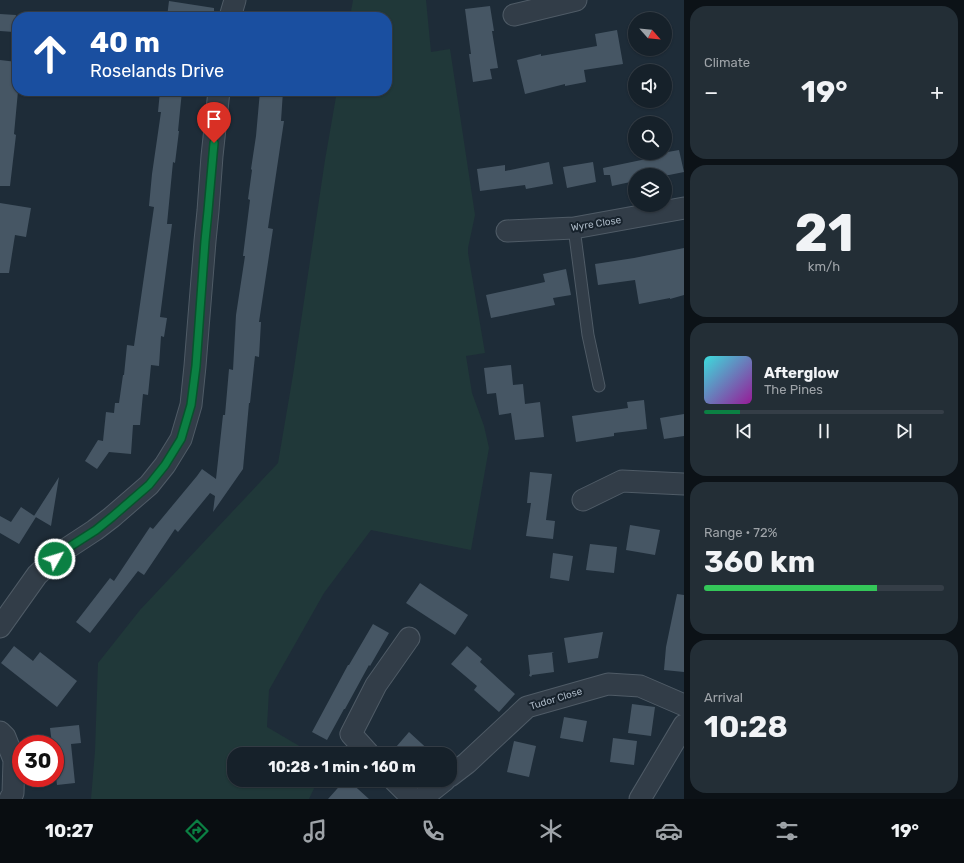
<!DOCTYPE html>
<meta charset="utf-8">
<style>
body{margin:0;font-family:Rubik,sans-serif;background:#232e36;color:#f1f3f6;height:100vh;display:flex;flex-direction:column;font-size:15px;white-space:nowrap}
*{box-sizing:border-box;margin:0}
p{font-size:13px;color:#9ea3a8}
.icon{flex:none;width:22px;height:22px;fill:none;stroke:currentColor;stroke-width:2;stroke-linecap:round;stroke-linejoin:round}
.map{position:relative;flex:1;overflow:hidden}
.details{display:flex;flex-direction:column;gap:6px;padding:6px;background:#0c1217;width:280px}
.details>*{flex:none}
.banner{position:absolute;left:12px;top:12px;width:380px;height:84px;border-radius:16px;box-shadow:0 1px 3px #0004,0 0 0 1px #353e47;background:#1a4fa0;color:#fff;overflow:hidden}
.needle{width:26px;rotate:117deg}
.tools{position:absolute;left:628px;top:12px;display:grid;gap:8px}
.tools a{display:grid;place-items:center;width:44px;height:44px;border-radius:50%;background:#16212a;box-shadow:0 1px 3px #0004,0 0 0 1px #353e47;font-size:20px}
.speed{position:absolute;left:12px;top:735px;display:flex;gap:8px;font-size:20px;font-weight:700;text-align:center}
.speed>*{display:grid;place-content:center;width:52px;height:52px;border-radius:50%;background:#16212a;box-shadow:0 1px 3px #0004,0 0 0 1px #353e47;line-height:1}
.speed .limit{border:6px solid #d22;background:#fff;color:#111}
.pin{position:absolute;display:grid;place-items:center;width:34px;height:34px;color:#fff;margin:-41px -17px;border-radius:50% 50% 50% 0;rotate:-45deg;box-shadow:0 0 4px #0007}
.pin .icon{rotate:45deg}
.me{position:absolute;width:44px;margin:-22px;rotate:51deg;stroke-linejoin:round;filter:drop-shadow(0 0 3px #0008)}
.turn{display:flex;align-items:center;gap:14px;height:84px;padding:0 12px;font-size:18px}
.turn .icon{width:52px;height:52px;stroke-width:2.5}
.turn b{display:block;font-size:28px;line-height:34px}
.big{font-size:30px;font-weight:700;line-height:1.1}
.details .tile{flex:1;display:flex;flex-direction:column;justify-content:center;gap:6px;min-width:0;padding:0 14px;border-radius:16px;background:#232e36}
.details .dial{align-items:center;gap:0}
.dial b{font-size:52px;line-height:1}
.song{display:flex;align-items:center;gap:12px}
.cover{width:48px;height:48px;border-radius:6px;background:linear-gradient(135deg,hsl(180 70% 55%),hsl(300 70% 35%))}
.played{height:4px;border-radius:2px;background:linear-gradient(90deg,#0b8043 15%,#353e47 15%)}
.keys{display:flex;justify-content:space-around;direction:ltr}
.heat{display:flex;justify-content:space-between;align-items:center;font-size:22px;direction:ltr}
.charge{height:6px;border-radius:3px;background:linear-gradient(90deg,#34c759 72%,#353e47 0)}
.trip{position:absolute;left:227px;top:747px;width:230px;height:40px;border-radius:16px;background:#16212a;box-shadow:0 1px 3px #0004,0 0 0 1px #353e47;font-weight:700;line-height:40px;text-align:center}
.tabs{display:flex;height:64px;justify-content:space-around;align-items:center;background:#090d11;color:#9ea3a8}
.tabs .icon{width:28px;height:28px}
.tabs .selected{color:#0b8043}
.tabs b{font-size:18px;color:#f1f3f6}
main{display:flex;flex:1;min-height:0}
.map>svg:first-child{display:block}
</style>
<main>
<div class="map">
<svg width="684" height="799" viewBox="0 0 684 799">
<rect width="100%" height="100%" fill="#1e2c38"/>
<path fill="#203839" d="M 353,0 L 426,0 L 431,52 L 450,49 L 475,215 L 468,248 L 468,253 L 485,353 L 466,356 L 472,393 L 484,426 L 489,448 L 471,550 L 371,530 L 324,593 L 269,690 L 267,727 L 313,754 L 234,754 L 234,780 L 318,780 L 309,799 L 91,799 L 95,751 L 98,663 L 140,610 L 278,463 L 293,375 L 325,160 L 337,91 L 387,91 L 387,17 L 350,17 Z"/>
<path fill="#465664" d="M 169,1 L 214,8 L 214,17 L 167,17 Z
M 490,6 L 494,31 L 492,31 L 498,68 L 490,69 L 492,79 L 473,82 L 469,54 L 471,54 L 465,9 Z
M 0,14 L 16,15 L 14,32 L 0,31 Z
M 617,30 L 623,64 L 584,70 L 586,82 L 565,86 L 565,84 L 525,94 L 517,60 L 541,54 L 541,56 L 597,46 L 595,34 Z
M 0,60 L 17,62 L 17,91 L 18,91 L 14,134 L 16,135 L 10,186 L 0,186 Z
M 160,91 L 182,91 L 178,131 L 179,131 L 175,163 L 173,162 L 167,224 L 172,224 L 160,317 L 167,318 L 164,337 L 161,336 L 159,366 L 151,365 L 148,395 L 143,394 L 140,425 L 133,425 L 131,454 L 109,452 L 97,469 L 85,461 L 98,440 L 103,441 L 106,412 L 114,413 L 115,403 L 119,403 L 123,375 L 124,375 L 127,345 L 134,346 L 154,207 L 149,206 L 152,174 L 161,112 L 158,112 Z
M 260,91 L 283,91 L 281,121 L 284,121 L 268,228 L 273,229 L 259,322 L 261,322 L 259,357 L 255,356 L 250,403 L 249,403 L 243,469 L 213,512 L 215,496 L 210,493 L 178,532 L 175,529 L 144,575 L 138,571 L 90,633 L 76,622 L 110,578 L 114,581 L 150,527 L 153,529 L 197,476 L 202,469 L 216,479 L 223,415 L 225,415 L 229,369 L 233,370 L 236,315 L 245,256 L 243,256 L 250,200 L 248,199 L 252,170 L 251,169 L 256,136 Z
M 679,150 L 684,172 L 669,175 L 635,175 L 635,181 L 612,186 L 610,175 L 604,175 L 603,168 L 651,158 L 651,155 Z
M 549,162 L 553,184 L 526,189 L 525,185 L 480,191 L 477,169 L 505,165 L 505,171 Z
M 593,162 L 596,182 L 567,188 L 563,167 Z
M 0,203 L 31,208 L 26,237 L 15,235 L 9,273 L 0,273 Z
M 684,248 L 684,295 L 670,299 L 670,298 L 639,304 L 635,280 L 598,285 L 595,264 L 634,258 Z
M 566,269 L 571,295 L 553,298 L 555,305 L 491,318 L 486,295 L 545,282 L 543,274 Z
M 511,365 L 513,385 L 523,384 L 525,404 L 540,402 L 544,437 L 515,440 L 511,413 L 499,415 L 496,393 L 487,394 L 484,368 Z
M 644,400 L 647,429 L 614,433 L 614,436 L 576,442 L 572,416 L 628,408 L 627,402 Z
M 684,414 L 684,436 L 664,439 L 660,418 Z
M 530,472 L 552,474 L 546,520 L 555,521 L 553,539 L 526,536 L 531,503 L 527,503 Z
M 59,477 L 51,526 L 34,516 Z
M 21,507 L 36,517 L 19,544 L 0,533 L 0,516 L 11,522 Z
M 630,525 L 660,530 L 655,555 L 626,550 Z
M 590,544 L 617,547 L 614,573 L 586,570 Z
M 553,553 L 573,556 L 569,581 L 550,578 Z
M 420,583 L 468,615 L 455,635 L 406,603 Z
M 677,594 L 684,595 L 684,672 L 664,670 L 666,647 Z
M 373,624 L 389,633 L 370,666 L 369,665 L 345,709 L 344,709 L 327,740 L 312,732 L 348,665 L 349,665 Z
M 603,632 L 598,658 L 568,663 L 564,638 Z
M 14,646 L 33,661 L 40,652 L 77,681 L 57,707 L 1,663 Z
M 467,646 L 482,659 L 480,662 L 515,694 L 499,712 L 474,690 L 477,686 L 451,664 Z
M 554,652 L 552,653 L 554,672 L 532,675 L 531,677 L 530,676 L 529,676 L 530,673 L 528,655 Z
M 632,704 L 655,707 L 651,736 L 628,733 Z
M 564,717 L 587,721 L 583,742 L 560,738 Z
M 79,725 L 81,743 L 71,744 L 75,783 L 57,785 L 55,769 L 55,744 L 52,744 L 50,728 Z
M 409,732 L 433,754 L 390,754 Z
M 613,738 L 637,741 L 634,765 L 610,762 Z
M 514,741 L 536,746 L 529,777 L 507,772 Z
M 345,780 L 348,780 L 369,799 L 328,799 Z"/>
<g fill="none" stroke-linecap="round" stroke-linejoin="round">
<defs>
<path id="service" d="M 574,228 L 588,335 L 599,386"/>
<path id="minor" d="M 514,15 L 576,0
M 230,17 L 235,0
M 507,231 L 574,228 L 684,208
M 583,500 L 622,481 L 684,484
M 0,627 L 37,575 L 63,551 L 95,530 L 112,517 L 149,485 L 165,465 L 181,439 L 191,405 L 195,366 L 205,241 L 208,211 L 212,156 L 219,91
M 0,732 L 5,737 L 14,760 L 13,793 L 10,799
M 369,754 L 351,734 L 376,685 L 409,638
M 450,776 L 467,763 L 527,707 L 608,684 L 640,686 L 684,705
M 394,780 L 413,799
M 421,799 L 445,780
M 640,799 L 684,725"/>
</defs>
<use href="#service" stroke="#4f5b66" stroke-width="13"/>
<use href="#minor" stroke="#4f5b66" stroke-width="23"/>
<use href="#service" stroke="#323d48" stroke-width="11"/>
<use href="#minor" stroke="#323d48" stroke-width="21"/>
</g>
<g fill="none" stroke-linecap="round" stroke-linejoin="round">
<defs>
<path id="route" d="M 55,559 L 63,551 L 96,530 L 112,517 L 149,485 L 165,465 L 181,439 L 191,405 L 196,366 L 205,241 L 208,211 L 214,143"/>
</defs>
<use href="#route" stroke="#07532c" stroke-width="10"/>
<use href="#route" stroke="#0b8043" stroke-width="7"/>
</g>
<g text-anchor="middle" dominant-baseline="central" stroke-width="4" stroke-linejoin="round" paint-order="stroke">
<g font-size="10" fill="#abb8c5" stroke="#17222c">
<text transform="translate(596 224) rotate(-9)">Wyre Close</text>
<text transform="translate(556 699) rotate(-17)">Tudor Close</text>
</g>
</g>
</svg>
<div class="tools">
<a><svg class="needle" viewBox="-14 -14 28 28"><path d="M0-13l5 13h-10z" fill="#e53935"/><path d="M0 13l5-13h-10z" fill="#9ea3a8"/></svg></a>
<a><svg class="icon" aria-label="sound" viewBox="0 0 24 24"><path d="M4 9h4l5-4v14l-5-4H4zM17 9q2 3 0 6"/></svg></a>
<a><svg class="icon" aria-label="search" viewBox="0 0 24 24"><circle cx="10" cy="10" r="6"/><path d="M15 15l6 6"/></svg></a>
<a><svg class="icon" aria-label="layers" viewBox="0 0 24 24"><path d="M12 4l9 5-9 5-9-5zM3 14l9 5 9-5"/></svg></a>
</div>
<div class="speed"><div class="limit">30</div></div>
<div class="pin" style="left:214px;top:143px;background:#d93025"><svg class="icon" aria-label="arrive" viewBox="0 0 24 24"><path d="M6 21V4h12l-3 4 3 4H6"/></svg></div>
<svg class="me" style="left:55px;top:559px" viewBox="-20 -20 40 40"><circle r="17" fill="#0b8043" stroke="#fff" stroke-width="3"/><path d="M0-11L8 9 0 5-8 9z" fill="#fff"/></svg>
<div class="trip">10:28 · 1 min · 160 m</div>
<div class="banner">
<div class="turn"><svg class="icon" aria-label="ahead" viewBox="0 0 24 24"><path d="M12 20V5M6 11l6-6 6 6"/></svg><div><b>40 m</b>Roselands Drive</div></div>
</div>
</div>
<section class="details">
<div class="tile"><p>Climate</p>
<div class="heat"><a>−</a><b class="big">19°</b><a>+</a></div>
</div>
<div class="tile dial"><b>21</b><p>km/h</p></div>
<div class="tile">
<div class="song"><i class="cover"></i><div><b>Afterglow</b><p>The Pines</p></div></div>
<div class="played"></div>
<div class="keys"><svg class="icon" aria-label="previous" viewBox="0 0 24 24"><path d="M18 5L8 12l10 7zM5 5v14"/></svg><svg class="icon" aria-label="pause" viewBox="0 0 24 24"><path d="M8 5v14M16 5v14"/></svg><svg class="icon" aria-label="next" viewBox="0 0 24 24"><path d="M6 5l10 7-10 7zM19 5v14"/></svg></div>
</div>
<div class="tile"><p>Range · 72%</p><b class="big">360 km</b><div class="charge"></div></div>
<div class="tile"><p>Arrival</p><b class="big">10:28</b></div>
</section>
</main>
<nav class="tabs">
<b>10:27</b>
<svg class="icon selected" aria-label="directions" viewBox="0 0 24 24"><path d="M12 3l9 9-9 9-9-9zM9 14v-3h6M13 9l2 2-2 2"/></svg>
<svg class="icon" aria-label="music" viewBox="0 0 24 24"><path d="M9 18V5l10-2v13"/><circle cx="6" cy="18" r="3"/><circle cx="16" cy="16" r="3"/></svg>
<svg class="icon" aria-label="phone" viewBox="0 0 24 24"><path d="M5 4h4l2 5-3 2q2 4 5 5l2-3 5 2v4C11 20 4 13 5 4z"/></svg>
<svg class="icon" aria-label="climate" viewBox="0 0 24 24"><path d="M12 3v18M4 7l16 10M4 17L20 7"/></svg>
<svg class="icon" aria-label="car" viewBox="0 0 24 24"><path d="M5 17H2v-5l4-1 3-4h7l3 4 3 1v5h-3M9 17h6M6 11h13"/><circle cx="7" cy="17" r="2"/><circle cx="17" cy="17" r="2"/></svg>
<svg class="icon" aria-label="filters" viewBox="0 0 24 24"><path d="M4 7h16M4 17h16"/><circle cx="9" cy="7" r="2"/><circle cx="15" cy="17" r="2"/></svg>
<b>19°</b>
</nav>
